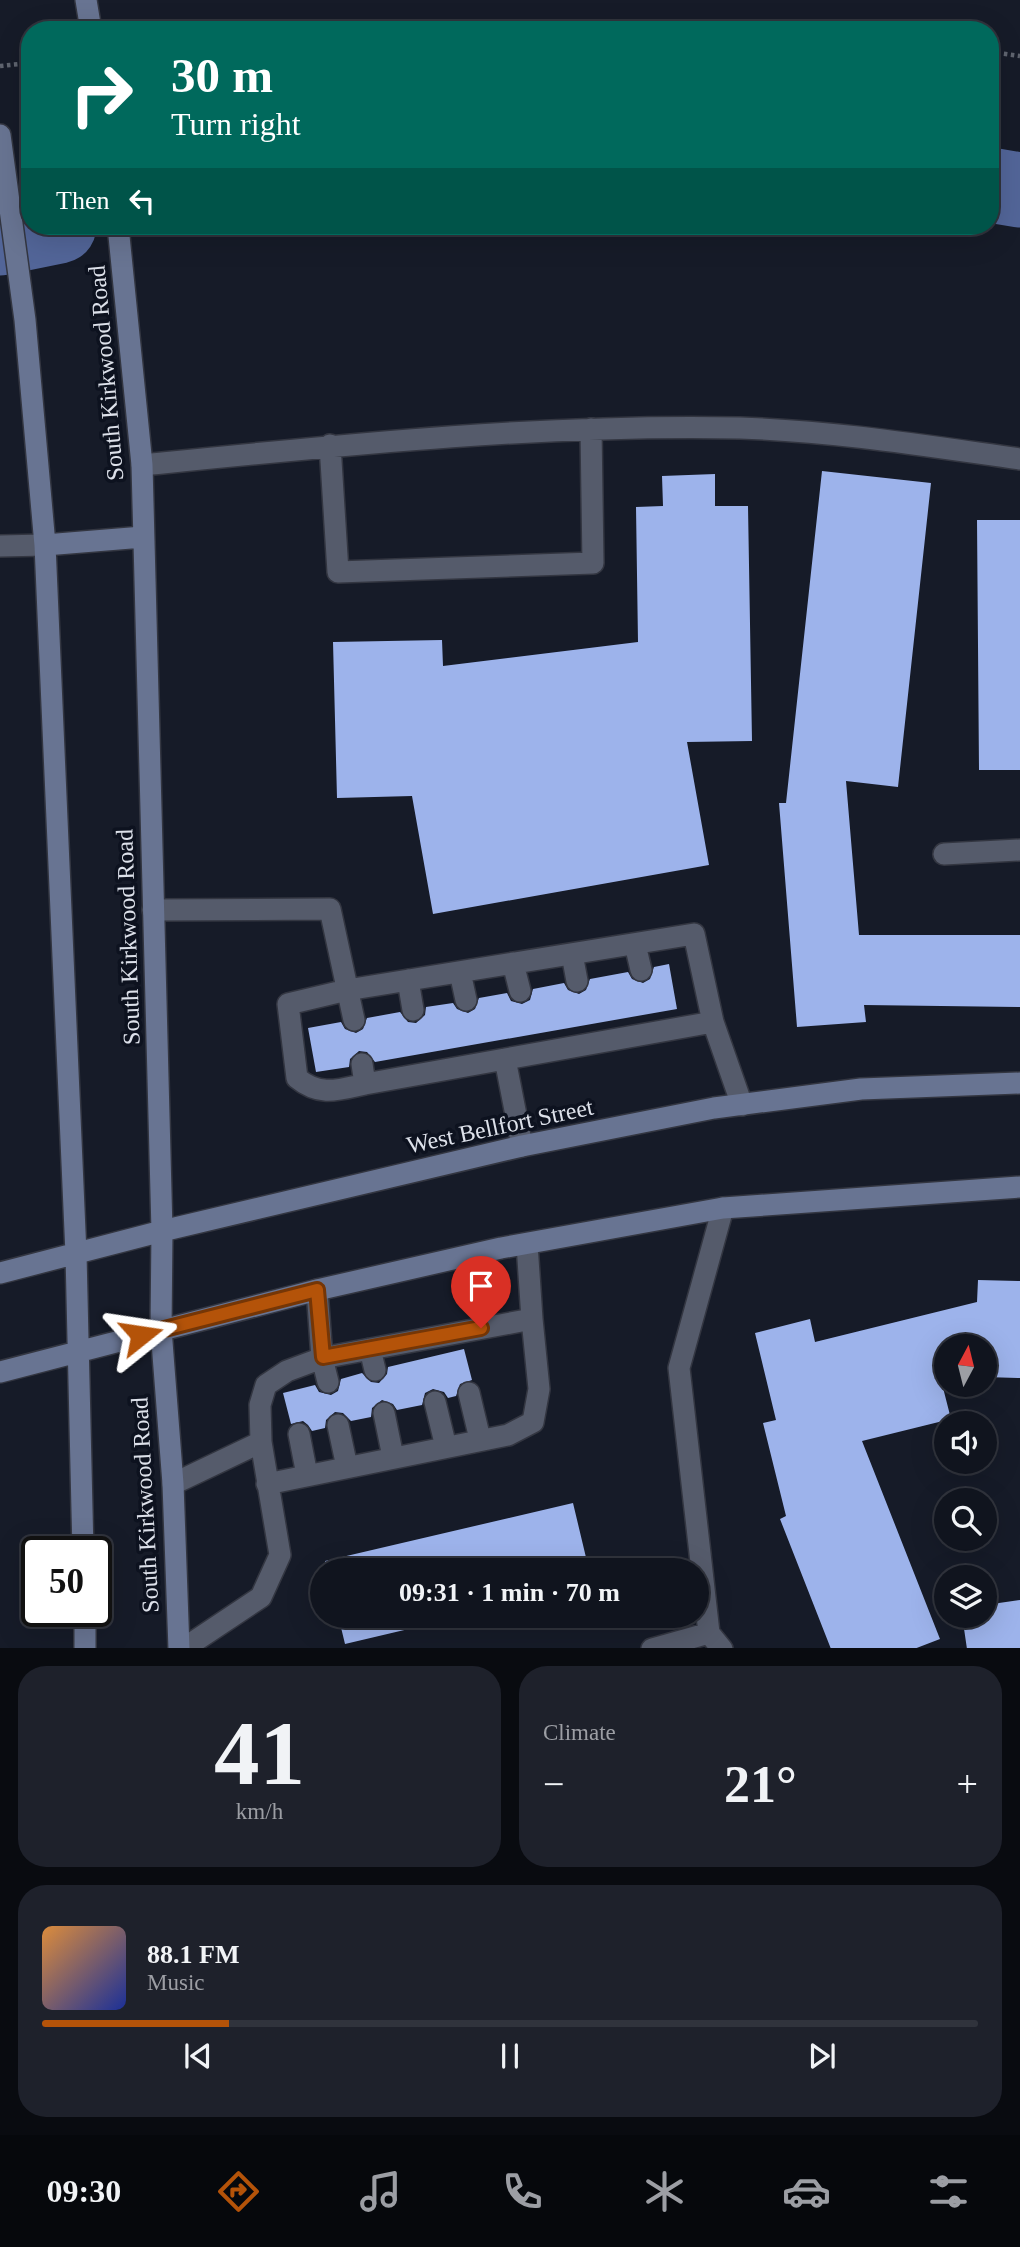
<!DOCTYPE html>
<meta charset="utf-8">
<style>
body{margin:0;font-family:"Times New Roman",serif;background:#1e212b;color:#f1f3f6;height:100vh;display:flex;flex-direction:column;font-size:26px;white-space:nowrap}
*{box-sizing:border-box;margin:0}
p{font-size:23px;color:#9c9ea4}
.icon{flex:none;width:38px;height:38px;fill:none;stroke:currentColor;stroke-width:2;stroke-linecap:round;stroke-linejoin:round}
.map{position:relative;height:1648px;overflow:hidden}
.sheet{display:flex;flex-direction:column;gap:18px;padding:18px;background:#090b10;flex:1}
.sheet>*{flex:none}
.banner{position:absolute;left:21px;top:21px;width:978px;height:214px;border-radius:28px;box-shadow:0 7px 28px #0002,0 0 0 2px #30333c;background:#00695c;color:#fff;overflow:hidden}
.needle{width:46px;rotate:7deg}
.fabs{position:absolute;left:934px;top:1334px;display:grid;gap:14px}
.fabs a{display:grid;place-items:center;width:63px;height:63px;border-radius:50%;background:#10141e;box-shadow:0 7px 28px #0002,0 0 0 2px #30333c;font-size:35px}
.speed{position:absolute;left:21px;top:1536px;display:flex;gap:14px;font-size:35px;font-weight:700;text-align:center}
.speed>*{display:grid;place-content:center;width:91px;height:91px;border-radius:50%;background:#10141e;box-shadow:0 7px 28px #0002,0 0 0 2px #30333c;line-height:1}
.speed .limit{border:4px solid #111;border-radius:10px;background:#fff;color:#111}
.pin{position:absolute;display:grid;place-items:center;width:60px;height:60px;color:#fff;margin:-72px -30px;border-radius:50% 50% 50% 0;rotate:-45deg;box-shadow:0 0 7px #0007}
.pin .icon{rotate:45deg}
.me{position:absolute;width:77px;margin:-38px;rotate:75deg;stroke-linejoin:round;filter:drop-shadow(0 0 5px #0008)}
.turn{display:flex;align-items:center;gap:24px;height:147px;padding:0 35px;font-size:32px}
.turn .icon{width:91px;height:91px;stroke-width:2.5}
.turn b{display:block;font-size:49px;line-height:60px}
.then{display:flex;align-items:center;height:66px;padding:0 35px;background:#0003;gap:14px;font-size:26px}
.big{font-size:52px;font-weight:800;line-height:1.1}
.sheet .card{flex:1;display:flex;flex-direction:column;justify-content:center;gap:10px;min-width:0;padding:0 24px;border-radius:28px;background:#1e212b}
.sheet .dial{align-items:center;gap:0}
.dial b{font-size:91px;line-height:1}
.song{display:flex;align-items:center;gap:21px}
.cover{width:84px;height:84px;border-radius:10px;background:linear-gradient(135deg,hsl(30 70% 55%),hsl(230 70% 35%))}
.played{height:7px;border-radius:4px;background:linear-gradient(90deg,#b45309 20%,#30333c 20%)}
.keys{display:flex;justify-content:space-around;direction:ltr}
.heat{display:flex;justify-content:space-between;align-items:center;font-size:38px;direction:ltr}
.sheet .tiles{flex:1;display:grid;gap:18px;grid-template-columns:1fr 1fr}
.card:last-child{grid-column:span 2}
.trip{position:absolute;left:310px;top:1558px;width:399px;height:70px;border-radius:35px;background:#10141e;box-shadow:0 7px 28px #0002,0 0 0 2px #30333c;font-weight:800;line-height:70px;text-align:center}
.dock{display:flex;height:112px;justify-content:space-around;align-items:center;background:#06080c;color:#9c9ea4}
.dock .icon{width:49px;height:49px}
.dock .on{color:#b45309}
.dock b{font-size:32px;color:#f1f3f6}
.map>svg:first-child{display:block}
</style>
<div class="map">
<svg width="1020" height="1649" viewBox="0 0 1020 1649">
<rect width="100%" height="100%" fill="#161b28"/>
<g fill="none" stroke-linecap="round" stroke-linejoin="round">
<path stroke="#526598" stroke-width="75" d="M 990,185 L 1020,190
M 0,238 L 59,226"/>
</g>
<path fill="#9db3eb" d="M 822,471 L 931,483 L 898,787 L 846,781 L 859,935 L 1020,935 L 1020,1007 L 864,1005 L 866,1022 L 797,1027 L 779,803 L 786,803 Z
M 715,474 L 715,506 L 748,506 L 752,741 L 687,742 L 709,865 L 433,914 L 412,796 L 337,798 L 333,642 L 442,640 L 443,666 L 638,642 L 636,507 L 663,506 L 662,476 Z
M 977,520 L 1020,520 L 1020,770 L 979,770 Z
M 669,964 L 677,1009 L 375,1062 L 367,1052 L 359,1051 L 350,1059 L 349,1067 L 316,1072 L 308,1028 L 341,1022 L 345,1029 L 356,1033 L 363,1029 L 367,1018 L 400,1012 L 408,1022 L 416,1023 L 425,1015 L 426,1007 L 453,1003 L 457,1009 L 468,1013 L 475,1009 L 479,998 L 507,993 L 511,1001 L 522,1004 L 530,1000 L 533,989 L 564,983 L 568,990 L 579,994 L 586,990 L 590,979 L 628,972 L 632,979 L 643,983 L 650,979 L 654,967 Z
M 978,1280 L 1020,1281 L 1020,1378 L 985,1377 L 985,1346 L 947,1346 L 947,1376 L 940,1376 L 951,1419 L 862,1441 L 940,1639 L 914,1649 L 831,1649 L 780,1519 L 786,1516 L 763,1423 L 776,1420 L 755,1333 L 810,1319 L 815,1342 L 977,1302 Z
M 464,1349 L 472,1380 L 460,1384 L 456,1396 L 448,1398 L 444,1392 L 433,1389 L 425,1393 L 422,1405 L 397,1410 L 393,1404 L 382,1400 L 372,1408 L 371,1417 L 351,1421 L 343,1413 L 335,1412 L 326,1420 L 325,1428 L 312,1431 L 308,1425 L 303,1421 L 291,1424 L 283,1393 L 315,1385 L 319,1392 L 331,1395 L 338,1391 L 341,1379 L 362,1373 L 371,1382 L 379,1383 L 387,1374 L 388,1367 Z
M 573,1503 L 589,1570 L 327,1570 L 325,1561 Z
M 1020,1600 L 1020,1649 L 967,1649 L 962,1615 L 985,1615 L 985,1605 Z
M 338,1615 L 468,1615 L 345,1644 Z"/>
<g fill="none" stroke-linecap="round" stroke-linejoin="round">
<defs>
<path id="lane" d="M 330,445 L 338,572 L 593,563 L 591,429
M 142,465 C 341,445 540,424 740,428 C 835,431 927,446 1020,459
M 0,546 L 45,545
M 944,854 L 1020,850
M 153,910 L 330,909 L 354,1020
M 635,944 L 641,970
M 572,954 L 577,981
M 513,963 L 520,991
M 460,972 L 466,1000
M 408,980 L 413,1010
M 505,1059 L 522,1146
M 362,1064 L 365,1084 L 713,1022 L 742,1105
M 365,1084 C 338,1090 320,1097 297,1078 L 288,1004 L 347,990 L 694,934 L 713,1022
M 370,1349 L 375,1370
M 328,1382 L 322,1358 L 532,1319 L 527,1244
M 469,1393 L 480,1439
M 435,1402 L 446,1447
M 384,1413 L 393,1457
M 338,1425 L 347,1467
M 299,1434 L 307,1475
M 173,1484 L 261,1442
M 267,1484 L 508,1435 L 533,1422 L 539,1389 L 532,1319
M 183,1649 L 261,1597 L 280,1555 L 261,1442 L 260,1405 L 266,1385 L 287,1371 L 322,1358 L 317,1290
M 652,1649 L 709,1633
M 722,1649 L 709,1633 L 679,1368 L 723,1208"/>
<path id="secondary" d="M 86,0 L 91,30
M 0,135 L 25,320 L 45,545 L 76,1254 L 83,1552
M 118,226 L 142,465 L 162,1231 L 161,1329 L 173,1484 L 179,1649
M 45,545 L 143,537
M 0,1273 L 162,1231 L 522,1146 L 714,1108 L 861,1089 L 1020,1083
M 0,1372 L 317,1290 L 501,1248 L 723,1208 L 1020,1187
M 85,1612 L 85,1649"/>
</defs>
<use href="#lane" stroke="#333641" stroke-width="24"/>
<use href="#secondary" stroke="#333641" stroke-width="24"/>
<path stroke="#5f646f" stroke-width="4.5" stroke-dasharray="3.5 3.5" stroke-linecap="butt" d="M 537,30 L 736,28 L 767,30
M 990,52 L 1020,56
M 0,66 L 30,63"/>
<use href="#lane" stroke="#555b6b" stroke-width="21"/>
<use href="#secondary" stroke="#687492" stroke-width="21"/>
</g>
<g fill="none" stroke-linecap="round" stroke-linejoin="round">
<defs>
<path id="route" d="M 141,1335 L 317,1290 L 323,1357 L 481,1328"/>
</defs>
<use href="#route" stroke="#753606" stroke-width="18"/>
<use href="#route" stroke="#b45309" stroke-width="12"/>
</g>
<g text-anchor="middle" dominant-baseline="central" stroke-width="7" stroke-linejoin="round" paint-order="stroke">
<g font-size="24" fill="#dde1ea" stroke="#0d121f">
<text transform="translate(106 373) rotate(-95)">South Kirkwood Road</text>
<text transform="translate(128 937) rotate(-92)">South Kirkwood Road</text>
<text transform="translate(500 1126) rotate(-12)">West Bellfort Street</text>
<text transform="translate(145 1505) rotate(-93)">South Kirkwood Road</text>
</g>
</g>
</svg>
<div class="fabs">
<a><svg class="needle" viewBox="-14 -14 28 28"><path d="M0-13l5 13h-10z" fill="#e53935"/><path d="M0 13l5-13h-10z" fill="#9c9ea4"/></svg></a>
<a><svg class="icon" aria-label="sound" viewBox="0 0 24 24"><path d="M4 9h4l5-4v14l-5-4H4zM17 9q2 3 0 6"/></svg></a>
<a><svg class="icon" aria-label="search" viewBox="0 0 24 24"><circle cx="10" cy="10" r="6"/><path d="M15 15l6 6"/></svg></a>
<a><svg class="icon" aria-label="layers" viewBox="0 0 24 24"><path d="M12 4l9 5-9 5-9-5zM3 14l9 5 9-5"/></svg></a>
</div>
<div class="speed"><div class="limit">50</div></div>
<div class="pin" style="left:481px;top:1328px;background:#d93025"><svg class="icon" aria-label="arrive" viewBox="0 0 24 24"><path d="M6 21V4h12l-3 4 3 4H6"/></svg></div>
<svg class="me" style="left:141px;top:1335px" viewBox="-20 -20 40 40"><path d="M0-17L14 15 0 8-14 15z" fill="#b45309" stroke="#fff" stroke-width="4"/></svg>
<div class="trip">09:31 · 1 min · 70 m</div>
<div class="banner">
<div class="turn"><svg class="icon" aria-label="right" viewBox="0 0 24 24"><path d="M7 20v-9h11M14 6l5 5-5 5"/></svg><div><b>30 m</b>Turn right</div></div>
<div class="then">Then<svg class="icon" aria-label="left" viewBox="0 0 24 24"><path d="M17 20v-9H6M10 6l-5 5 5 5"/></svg></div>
</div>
</div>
<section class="sheet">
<div class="tiles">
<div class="card dial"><b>41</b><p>km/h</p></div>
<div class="card"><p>Climate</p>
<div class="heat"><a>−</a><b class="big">21°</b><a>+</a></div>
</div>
<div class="card">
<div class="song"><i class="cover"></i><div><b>88.1 FM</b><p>Music</p></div></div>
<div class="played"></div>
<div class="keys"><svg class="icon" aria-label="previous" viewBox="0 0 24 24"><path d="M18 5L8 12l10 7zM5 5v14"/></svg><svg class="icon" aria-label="pause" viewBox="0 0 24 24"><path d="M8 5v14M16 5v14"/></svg><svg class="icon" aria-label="next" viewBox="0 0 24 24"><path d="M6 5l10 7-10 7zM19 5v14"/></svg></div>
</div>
</div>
</section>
<nav class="dock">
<b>09:30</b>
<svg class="icon on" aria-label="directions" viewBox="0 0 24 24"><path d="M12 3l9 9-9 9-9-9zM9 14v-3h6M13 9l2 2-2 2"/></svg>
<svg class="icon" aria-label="music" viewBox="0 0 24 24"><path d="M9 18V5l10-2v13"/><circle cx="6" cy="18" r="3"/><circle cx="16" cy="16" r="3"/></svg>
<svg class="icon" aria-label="phone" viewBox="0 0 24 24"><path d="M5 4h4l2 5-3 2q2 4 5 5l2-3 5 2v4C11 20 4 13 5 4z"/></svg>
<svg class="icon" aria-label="climate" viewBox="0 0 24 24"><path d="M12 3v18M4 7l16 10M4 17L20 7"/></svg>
<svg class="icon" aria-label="car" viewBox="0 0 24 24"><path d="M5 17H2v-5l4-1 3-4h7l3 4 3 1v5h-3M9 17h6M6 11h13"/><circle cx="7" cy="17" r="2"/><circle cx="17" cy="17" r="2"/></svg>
<svg class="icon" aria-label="filters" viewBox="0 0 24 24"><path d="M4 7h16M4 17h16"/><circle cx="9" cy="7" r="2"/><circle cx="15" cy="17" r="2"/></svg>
</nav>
